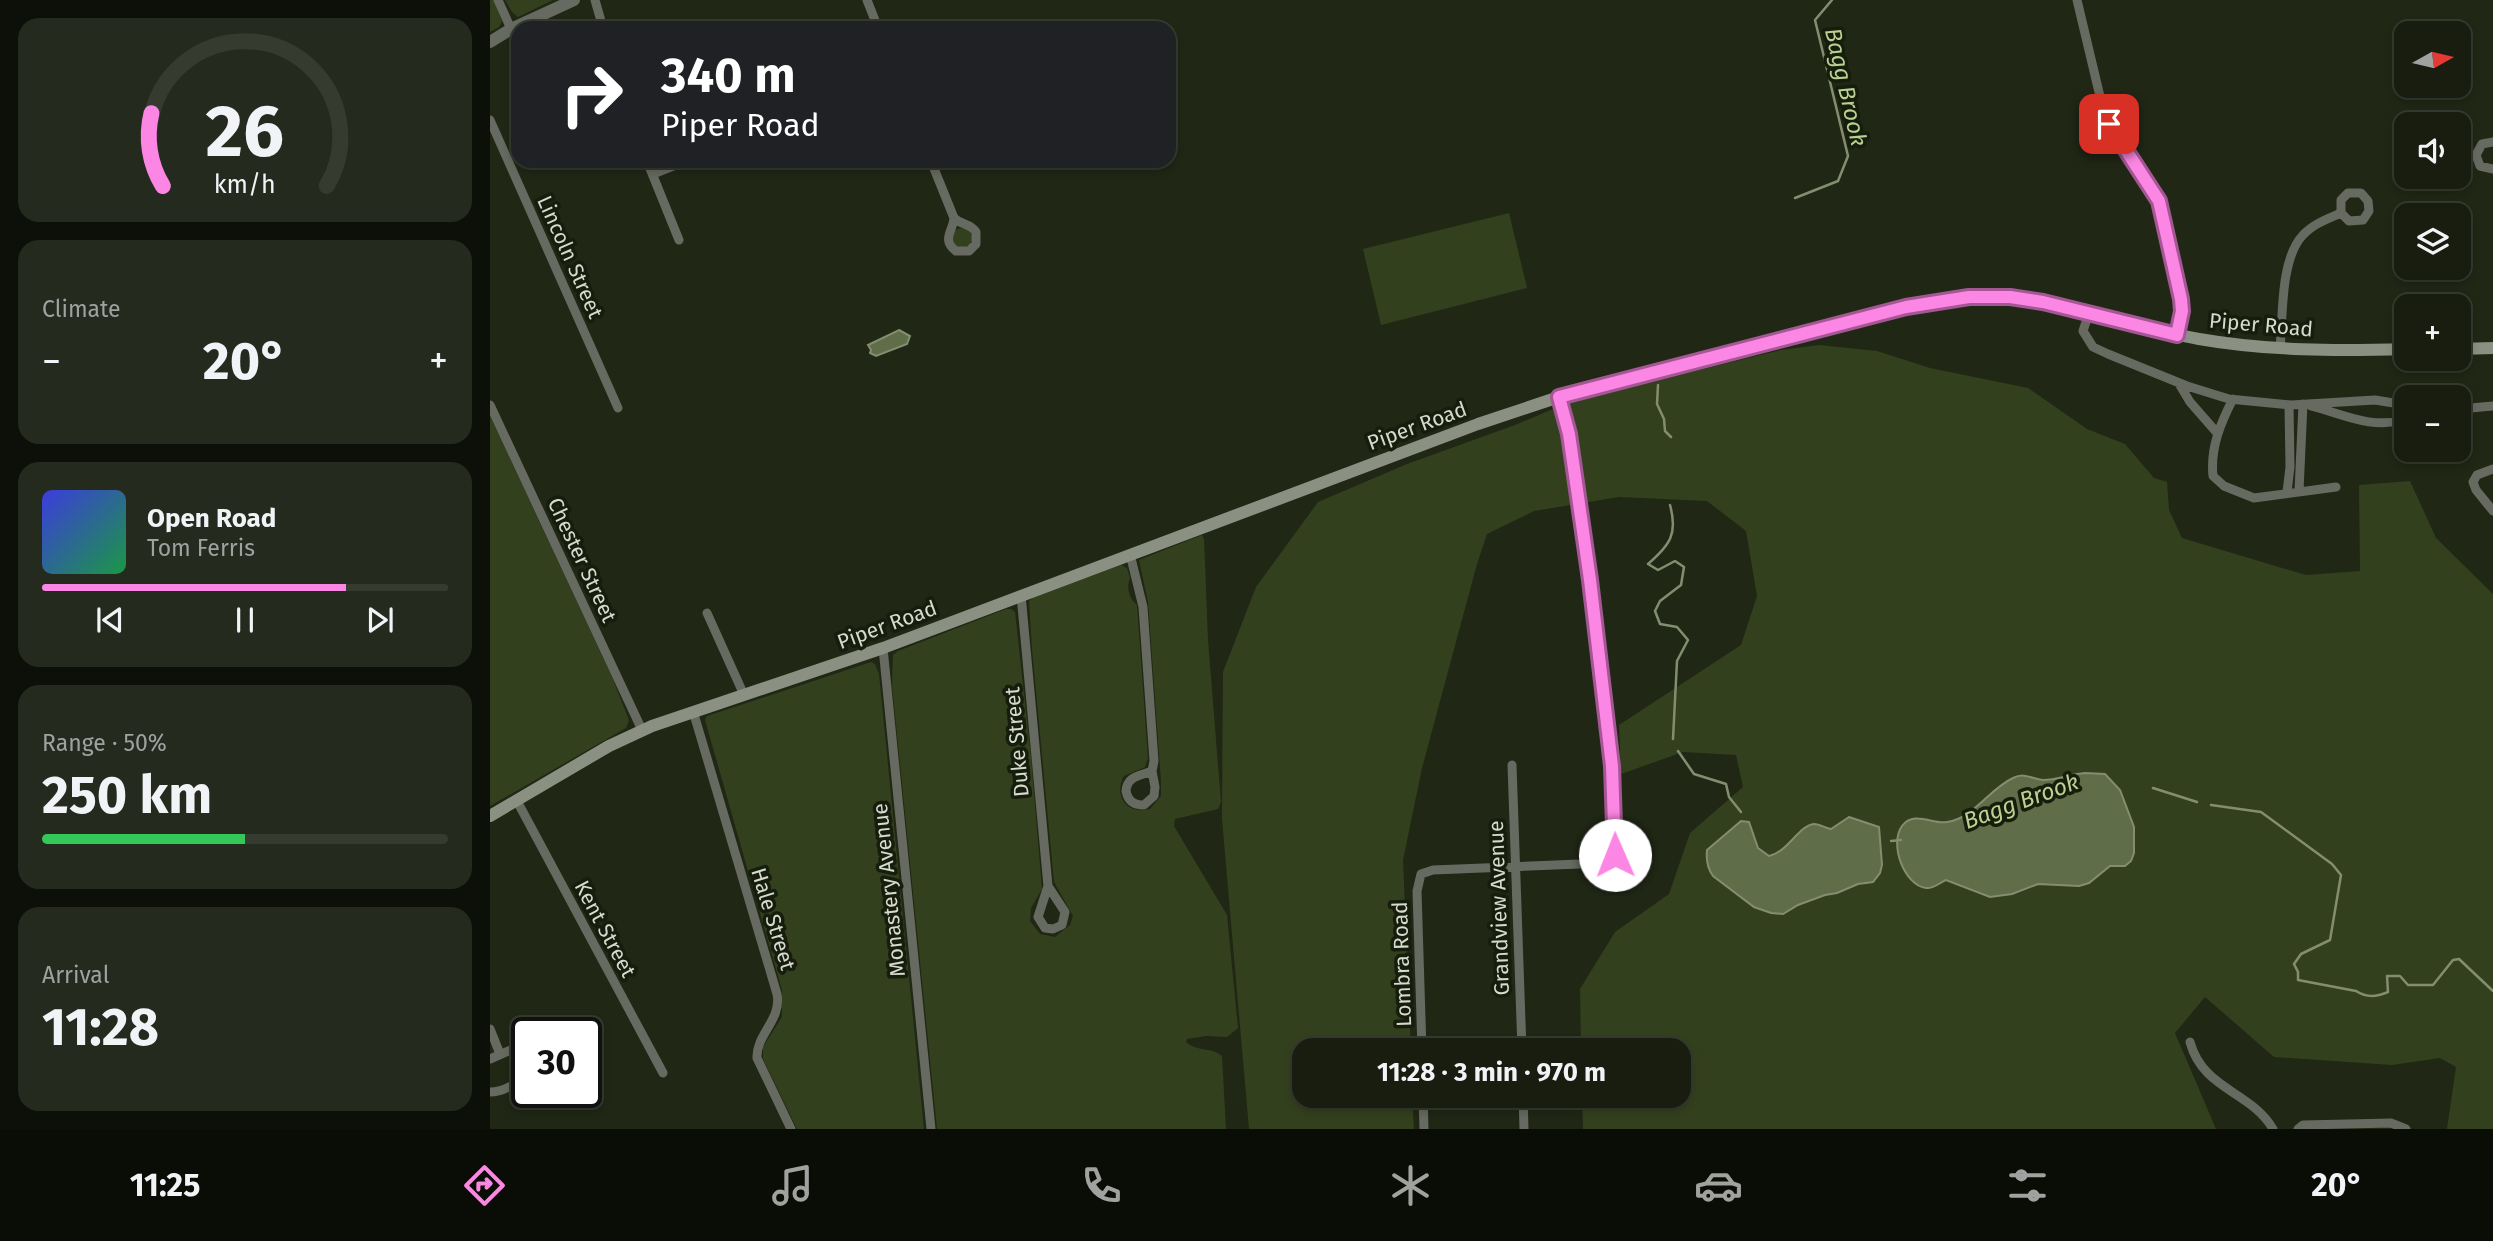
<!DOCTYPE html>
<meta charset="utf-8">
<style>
body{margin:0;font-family:"Fira Sans",sans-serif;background:#252a1e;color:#f1f3f6;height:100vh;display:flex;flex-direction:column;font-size:26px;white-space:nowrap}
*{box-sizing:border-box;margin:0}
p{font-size:23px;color:#9fa29f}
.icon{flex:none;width:38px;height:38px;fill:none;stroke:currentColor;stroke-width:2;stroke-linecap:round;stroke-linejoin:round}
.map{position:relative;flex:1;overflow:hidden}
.drawer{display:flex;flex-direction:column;gap:18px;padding:18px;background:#0d1009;width:490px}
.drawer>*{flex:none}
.banner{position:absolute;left:21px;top:21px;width:665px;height:147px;border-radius:21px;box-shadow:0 4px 10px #0003,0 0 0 2px #363b30;background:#202124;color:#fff;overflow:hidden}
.needle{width:46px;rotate:82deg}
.fabs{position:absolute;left:1904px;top:21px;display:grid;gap:14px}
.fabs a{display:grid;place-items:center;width:77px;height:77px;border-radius:14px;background:#181d10;box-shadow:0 4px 10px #0003,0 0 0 2px #363b30;font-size:35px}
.speed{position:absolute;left:21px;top:1017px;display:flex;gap:14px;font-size:35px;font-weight:700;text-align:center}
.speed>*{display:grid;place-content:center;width:91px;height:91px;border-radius:50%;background:#181d10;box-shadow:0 4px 10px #0003,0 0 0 2px #363b30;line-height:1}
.speed .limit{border:4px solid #111;border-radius:10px;background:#fff;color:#111}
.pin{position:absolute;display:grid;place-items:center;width:60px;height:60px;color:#fff;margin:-30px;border-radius:14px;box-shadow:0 4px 10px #0006}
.me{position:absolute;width:77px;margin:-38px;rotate:359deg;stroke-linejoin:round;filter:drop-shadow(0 0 5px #0008)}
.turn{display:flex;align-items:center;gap:24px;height:147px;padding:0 35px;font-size:32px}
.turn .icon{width:91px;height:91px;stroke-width:2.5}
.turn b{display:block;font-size:49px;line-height:60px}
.big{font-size:52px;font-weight:700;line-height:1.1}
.drawer .tile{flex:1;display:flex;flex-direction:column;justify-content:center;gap:10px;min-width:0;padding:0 24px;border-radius:21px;background:#252a1e}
.drawer .dial{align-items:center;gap:0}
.dial svg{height:182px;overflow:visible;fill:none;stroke:#363b30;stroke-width:7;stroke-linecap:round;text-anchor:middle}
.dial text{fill:#f1f3f6;stroke:none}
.song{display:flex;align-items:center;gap:21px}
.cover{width:84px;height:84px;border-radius:10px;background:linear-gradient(135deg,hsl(240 70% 55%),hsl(140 70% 35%))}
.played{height:7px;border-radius:4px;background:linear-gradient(90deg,#fc86e3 75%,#363b30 75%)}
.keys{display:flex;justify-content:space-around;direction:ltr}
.heat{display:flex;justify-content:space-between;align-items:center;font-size:38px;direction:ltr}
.charge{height:10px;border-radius:5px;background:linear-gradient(90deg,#34c759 50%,#363b30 0)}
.trip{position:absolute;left:802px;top:1038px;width:399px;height:70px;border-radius:21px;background:#181d10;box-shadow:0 4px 10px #0003,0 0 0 2px #363b30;font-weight:700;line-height:70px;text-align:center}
.tabs{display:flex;height:112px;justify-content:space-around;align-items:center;background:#0a0c06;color:#9fa29f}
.tabs .icon{width:49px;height:49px}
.tabs .on{color:#fc86e3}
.tabs b{font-size:32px;color:#f1f3f6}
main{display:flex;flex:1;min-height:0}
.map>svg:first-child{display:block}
</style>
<main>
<section class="drawer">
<div class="tile dial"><svg viewBox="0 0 100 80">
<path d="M14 69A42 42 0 1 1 86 69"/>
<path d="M14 69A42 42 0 0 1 9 37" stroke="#fc86e3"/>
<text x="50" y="56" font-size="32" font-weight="700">26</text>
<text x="50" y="72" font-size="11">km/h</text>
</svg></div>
<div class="tile"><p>Climate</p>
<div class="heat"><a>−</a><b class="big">20°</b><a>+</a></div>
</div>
<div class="tile">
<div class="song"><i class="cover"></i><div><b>Open Road</b><p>Tom Ferris</p></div></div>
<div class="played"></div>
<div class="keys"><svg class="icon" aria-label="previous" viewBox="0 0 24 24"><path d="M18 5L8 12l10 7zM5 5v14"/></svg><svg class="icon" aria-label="pause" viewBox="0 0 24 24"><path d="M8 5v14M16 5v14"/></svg><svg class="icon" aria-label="next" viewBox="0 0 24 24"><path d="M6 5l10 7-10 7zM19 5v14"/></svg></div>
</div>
<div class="tile"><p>Range · 50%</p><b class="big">250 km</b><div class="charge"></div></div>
<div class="tile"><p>Arrival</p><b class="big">11:28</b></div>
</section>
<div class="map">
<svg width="2003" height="1129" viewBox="0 0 2003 1129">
<rect width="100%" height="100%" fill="#202715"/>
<path fill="#33401e" d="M 0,0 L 4,0 L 12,21 L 9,27 L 0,32 Z
M 15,0 L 63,0 L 28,17 L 22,12 Z
M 1019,213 L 1037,288 L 891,325 L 873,249 Z
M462 238a10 10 0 1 1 20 0a10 10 0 1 1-20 0Z
M 1329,345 L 1387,351 L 1440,368 L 1538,388 L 1597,429 L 1635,444 L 1664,478 L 1677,482 L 1679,510 L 1692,538 L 1816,575 L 1870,571 L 1869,485 L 1920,481 L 1946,538 L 2003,594 L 2003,1129 L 1957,1129 L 1966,1067 L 1950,1058 L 1902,1065 L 1784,1057 L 1715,997 L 1685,1033 L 1726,1129 L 1093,1129 L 1092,1096 L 1188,1096 L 1188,1050 L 1091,1050 L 1090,989 L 1125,932 L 1179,894 L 1200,833 L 1253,787 L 1246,755 L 1193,752 L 1131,774 L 1129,725 L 1251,645 L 1267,596 L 1256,531 L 1217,501 L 1129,497 L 1044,511 L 997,534 L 987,564 L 932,768 L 913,860 L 921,1050 L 814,1050 L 814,1096 L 922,1096 L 924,1129 L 759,1129 L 732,819 L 733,672 L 766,587 L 828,502 L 917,464 L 1025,425 L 1082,401 L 1291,350 Z
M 0,416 L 122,677 L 139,720 L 136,728 L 0,806 Z
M 712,535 L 714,539 L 718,640 L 731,802 L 728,809 L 685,819 L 684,826 L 737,915 L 748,1028 L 737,1037 L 716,1036 L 697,1039 L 696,1042 C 707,1052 722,1047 732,1056 L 736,1129 L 447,1129 L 402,685 L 403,655 L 408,651 L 516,609 L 521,609 L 525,612 L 541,757 L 552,889 L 541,908 L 540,921 L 550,934 L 565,937 L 580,925 L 583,916 L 564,882 L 542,649 L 539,601 L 544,597 L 631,565 L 637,568 L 640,578 C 636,587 639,599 647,605 L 658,758 L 655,767 L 634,776 C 623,796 637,815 660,809 L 671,796 L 671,781 L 658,602 L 649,560 Z
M 381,662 L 385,664 L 389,674 L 434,1129 L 307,1129 L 273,1059 L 273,1047 L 292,1017 L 292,990 L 215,720 L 217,716 Z"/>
<path fill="#5f6d49" stroke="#838e71" stroke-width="2" d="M 409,330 L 420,336 L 417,344 L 386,356 L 380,353 L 381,350 L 378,345 Z
M 1595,773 L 1615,774 L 1630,790 L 1644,827 L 1644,853 L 1641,861 L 1635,866 L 1620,866 L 1599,883 L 1589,886 L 1548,884 L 1522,894 L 1500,897 L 1456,880 C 1449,883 1444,889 1436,888 C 1414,885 1399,844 1412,826 C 1424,810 1443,825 1457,822 C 1484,818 1499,789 1523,778 C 1535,772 1542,779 1553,780 C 1567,780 1581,774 1595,773 Z
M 1359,817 L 1389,827 L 1392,865 L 1390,873 L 1383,882 L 1368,884 L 1347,893 L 1335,895 L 1308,905 L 1293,914 L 1281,913 L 1264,907 L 1223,876 C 1217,868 1216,860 1217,850 L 1251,821 L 1259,822 L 1268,848 L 1279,856 C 1298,852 1309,825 1324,824 C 1330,824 1335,828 1341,829 Z"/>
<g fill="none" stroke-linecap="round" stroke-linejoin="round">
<path stroke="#838e71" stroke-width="2.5" d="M 1305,198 L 1348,181 L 1358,156 L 1325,20 L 1342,0
M 1168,385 L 1167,404 L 1174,419 L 1175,431 L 1181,437
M 1180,505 C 1188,534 1180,545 1158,564 L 1168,570 L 1185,561 L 1194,567 L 1191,585 L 1170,601 L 1165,611 L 1170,624 L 1187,627 L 1198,640 L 1187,661 L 1183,739
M 1188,751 L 1204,774 L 1236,784 L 1239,797 L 1251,812
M 1663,788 L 1707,802
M 1721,805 L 1771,812 L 1842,864 L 1851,875 L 1840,940 L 1811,954 L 1804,964 L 1808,972 L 1808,980 L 1866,991 C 1877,998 1886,997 1898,992 L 1897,976 L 1910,976 L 1918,985 L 1943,985 L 1963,960 L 1969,959 L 2003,991
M 1401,841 L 1411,840"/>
<path stroke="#666a60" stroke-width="9" d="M 8,0 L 21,29
M 105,0 L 113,28
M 377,0 L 388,28
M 1587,0 L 1613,109 L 1627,139 L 1669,201 L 1691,299 L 1692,311 L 1687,335
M 0,120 L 128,408
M 2003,142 L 1992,144 L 1986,155 L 1990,166 L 2003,169
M 157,161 L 189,240
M 441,161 L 464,218
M 163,174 L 196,161
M 464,218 C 471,225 480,223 486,232 L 486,244 L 479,251 L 466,251 C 451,240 463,231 464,218 Z
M 1599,313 L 1593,331 L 1603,347 L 1618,354 L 1697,386 L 1739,399 L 1801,405 L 1885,400 L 1916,405
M 1790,349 C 1793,317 1790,259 1813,235 C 1823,224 1837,219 1851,213 L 1859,221 L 1873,220 L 1879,211 L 1878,201 L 1871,193 L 1858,193 L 1851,200 L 1851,213
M 1688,382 L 1700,402 L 1728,434
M 1743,399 C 1731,422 1720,448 1723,476 L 1734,486 L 1764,498 L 1846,487
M 0,405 L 152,730
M 1821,406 C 1856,415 1879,429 1916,420
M 1969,409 L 2003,406
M 2003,469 L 1987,475 L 1983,482 L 1986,490 L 2003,511
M 1809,491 L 1813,404
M 1797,492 L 1800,467 L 1799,405
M 640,554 L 653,607 L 664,761 L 662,771
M 531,595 L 558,886
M 217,613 L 254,695
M 393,648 L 441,1129
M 203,711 L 287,994 C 292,1020 266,1034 267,1058 L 301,1129
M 1022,765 L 1032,1050
M 662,771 L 665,787 L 664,796 L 654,805 C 644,805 638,801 636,791 C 637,776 650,776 662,771 Z
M 27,801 L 173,1073
M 558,886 L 575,912 L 572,925 L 563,929 L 555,928 L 548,917 Z
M 0,1029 L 10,1054
M 1700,1042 C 1713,1090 1761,1091 1783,1129
M 932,1050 L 927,891 L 931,874 L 943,870 L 1114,863 L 1122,860 L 1125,855 L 1122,767 L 1100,580 L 1078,434 L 1069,397
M 0,1059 L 21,1050 L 32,1054 L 37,1061
M 0,1092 C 13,1092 30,1083 37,1072
M 933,1096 L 934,1129
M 1033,1096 L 1034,1129
M 1808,1129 L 1813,1125 L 1901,1123 L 1916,1129"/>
<path stroke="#666a60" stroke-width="12" d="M 0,42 L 21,29 L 84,0"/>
<path stroke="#8b9182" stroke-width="12" d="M 1969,349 L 2003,348
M 0,816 L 119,746 L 162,726 L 393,648 L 988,424 L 1069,397 L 1416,307 C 1451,300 1486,295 1522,298 C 1585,303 1646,328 1709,339 C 1778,351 1847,351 1916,349"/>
</g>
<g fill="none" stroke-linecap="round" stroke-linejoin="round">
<defs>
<path id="route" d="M 1125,855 L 1122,766 L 1100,580 L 1079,434 L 1069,397 L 1416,307 L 1479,297 L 1520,297 L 1553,302 L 1687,335 L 1692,311 L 1691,299 L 1669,201 L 1619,124"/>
</defs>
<use href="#route" stroke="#a45794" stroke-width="18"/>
<use href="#route" stroke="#fc86e3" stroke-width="12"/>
</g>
<g text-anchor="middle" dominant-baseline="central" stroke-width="7" stroke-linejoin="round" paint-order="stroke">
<g font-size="21" fill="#d6dbcf" stroke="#171d0c">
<text transform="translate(80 257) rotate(66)">Lincoln Street</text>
<text transform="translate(1771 325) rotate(5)">Piper Road</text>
<text transform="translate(927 426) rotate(-20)">Piper Road</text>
<text transform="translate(92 560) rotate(65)">Chester Street</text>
<text transform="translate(397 625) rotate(-20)">Piper Road</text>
<text transform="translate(527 742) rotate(-95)">Duke Street</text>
<text transform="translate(399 890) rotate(-96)">Monastery Avenue</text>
<text transform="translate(1009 908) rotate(-92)">Grandview Avenue</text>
<text transform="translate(283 919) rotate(73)">Hale Street</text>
<text transform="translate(115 929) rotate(62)">Kent Street</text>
<text transform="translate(912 964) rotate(-92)">Lombra Road</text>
</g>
<g font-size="23" font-style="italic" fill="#b9d193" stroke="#171d0c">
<text transform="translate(1356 87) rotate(77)">Bagg Brook</text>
<text transform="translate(1531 801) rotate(-20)">Bagg Brook</text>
</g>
</g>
</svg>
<div class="fabs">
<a><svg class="needle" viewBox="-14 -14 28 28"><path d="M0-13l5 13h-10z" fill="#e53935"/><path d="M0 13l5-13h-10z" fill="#9fa29f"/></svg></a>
<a><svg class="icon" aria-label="sound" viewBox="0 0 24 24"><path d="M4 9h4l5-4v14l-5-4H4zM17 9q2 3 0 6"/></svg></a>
<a><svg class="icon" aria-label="layers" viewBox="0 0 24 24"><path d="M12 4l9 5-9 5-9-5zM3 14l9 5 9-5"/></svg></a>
<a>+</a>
<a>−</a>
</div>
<div class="speed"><div class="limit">30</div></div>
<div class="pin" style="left:1619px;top:124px;background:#d93025"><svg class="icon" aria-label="arrive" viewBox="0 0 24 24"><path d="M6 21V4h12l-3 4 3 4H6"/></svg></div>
<svg class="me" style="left:1125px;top:855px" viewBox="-20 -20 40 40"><circle r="19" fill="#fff"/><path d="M0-13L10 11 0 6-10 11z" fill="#fc86e3"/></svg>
<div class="trip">11:28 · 3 min · 970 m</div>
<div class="banner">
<div class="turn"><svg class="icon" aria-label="right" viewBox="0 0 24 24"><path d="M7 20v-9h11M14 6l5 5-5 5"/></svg><div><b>340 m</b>Piper Road</div></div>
</div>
</div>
</main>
<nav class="tabs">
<b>11:25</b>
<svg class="icon on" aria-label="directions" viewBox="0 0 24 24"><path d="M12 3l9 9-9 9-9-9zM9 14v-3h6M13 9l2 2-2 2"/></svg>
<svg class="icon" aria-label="music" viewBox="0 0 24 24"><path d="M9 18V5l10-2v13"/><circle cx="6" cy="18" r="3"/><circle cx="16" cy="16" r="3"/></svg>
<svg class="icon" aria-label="phone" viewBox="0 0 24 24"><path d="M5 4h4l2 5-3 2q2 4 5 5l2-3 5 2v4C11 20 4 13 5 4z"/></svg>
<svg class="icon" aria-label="climate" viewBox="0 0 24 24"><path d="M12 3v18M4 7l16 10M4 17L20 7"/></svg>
<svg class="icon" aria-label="car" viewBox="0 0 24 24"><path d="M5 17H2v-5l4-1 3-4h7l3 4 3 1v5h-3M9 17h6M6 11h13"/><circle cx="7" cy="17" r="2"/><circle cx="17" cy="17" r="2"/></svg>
<svg class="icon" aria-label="filters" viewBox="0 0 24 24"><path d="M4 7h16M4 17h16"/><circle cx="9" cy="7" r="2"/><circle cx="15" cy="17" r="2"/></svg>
<b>20°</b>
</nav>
